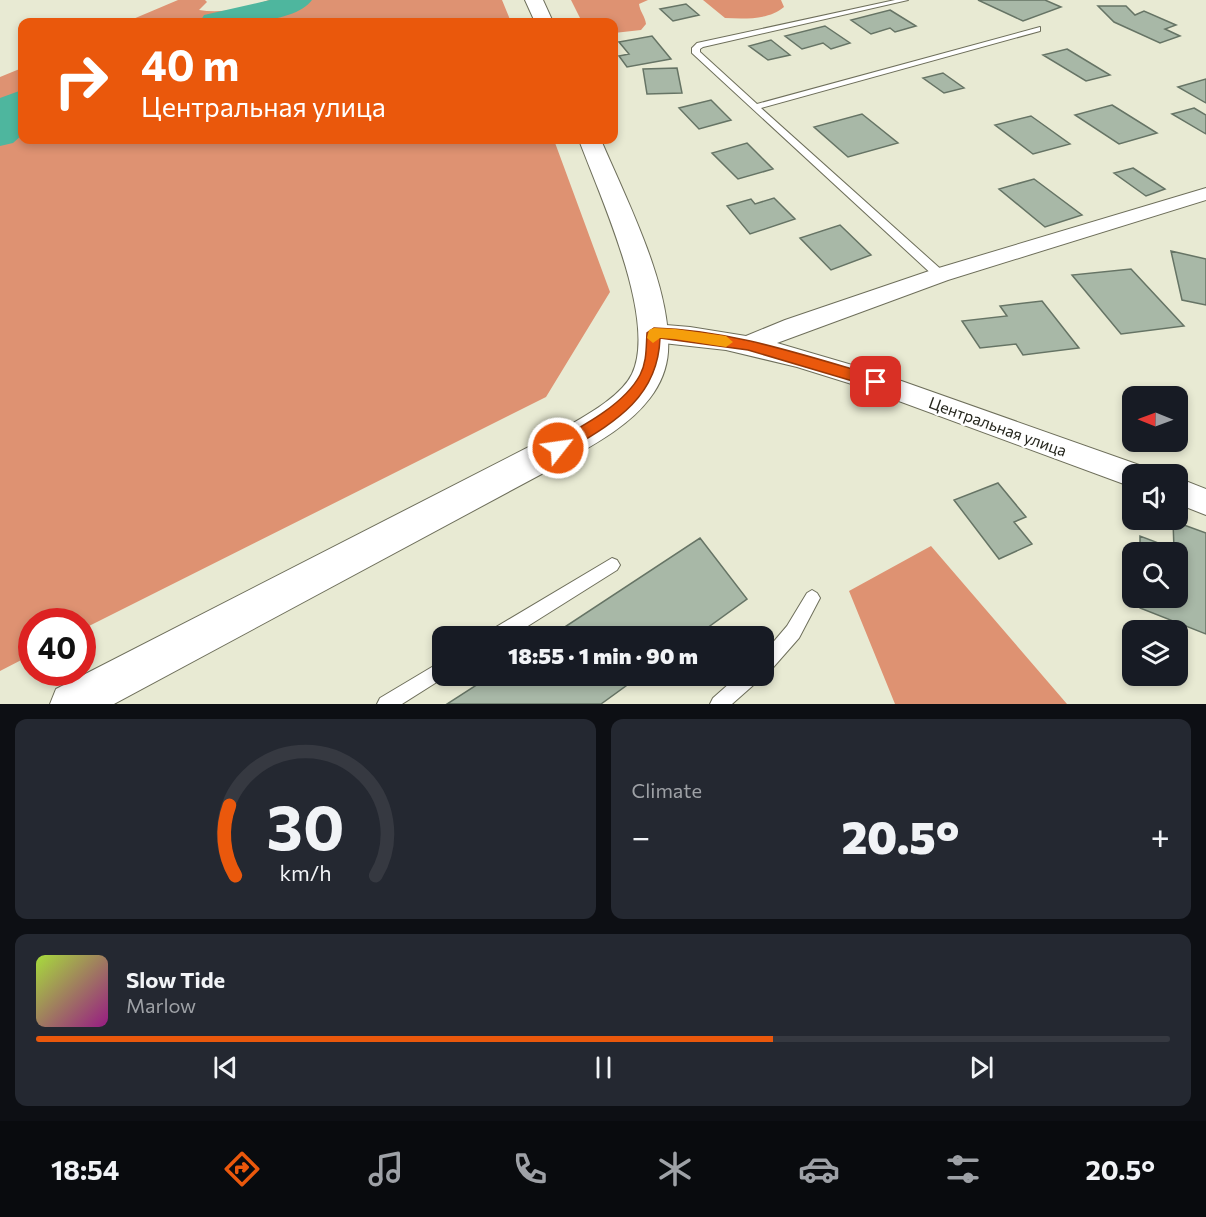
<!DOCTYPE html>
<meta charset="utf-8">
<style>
body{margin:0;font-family:Commissioner,sans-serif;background:#242831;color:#f1f3f6;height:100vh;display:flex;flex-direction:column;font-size:22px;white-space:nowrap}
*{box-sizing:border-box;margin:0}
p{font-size:20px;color:#9ea1a6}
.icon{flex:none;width:33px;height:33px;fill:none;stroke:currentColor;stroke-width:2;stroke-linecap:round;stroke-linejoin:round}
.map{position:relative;height:704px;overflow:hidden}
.details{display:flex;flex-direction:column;gap:15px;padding:15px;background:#0d0f14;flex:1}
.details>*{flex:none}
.guide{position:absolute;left:18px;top:18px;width:600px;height:126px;border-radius:12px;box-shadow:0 3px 9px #0003;background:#ea580c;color:#fff;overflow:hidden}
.needle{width:39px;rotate:271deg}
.buttons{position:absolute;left:1122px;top:386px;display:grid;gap:12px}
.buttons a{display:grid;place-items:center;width:66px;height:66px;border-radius:12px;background:#171b24;box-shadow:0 3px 9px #0003;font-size:30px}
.speed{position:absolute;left:18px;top:608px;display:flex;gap:12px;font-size:30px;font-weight:700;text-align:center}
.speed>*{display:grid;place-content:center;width:78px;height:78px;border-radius:50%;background:#171b24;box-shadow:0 3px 9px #0003;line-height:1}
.speed .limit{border:9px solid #d22;background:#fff;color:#111}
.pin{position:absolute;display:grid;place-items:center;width:51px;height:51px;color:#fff;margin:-26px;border-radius:12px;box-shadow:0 3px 9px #0006}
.me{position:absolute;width:66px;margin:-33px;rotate:60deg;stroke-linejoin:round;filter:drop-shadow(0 0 4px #0008)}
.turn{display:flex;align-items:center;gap:21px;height:126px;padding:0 24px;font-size:27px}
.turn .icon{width:78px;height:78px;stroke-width:2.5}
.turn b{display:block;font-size:42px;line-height:51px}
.big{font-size:45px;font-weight:800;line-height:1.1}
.details .widget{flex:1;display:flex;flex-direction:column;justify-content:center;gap:9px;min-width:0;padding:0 21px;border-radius:12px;background:#242831}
.details .dial{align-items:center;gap:0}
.dial svg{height:156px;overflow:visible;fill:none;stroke:#363941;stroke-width:7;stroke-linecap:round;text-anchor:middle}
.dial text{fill:#f1f3f6;stroke:none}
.song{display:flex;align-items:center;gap:18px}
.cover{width:72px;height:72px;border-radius:9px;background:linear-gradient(135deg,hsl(80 70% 55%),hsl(310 70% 35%))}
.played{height:6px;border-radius:3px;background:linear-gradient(90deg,#ea580c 65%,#363941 65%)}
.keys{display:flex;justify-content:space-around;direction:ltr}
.heat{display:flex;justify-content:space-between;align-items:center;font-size:33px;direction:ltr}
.details .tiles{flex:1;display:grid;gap:15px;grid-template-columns:1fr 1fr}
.widget:last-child{grid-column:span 2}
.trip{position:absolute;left:432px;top:626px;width:342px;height:60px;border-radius:12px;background:#171b24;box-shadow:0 3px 9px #0003;font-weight:800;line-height:60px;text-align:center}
.tab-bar{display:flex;height:96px;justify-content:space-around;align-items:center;background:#090b0e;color:#9ea1a6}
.tab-bar .icon{width:42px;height:42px}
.tab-bar .active{color:#ea580c}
.tab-bar b{font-size:27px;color:#f1f3f6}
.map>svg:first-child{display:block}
</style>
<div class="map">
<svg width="1206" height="704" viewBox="0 0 1206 704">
<rect width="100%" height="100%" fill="#e8ead3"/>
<path fill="#de9272" d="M 178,0 L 205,0 L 207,2 L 199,10 C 222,14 247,8 269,0 L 502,0 L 511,22 L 126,22 Z
M 571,0 L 648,0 L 639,4 C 640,12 645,16 646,24 L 641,30 L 614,33 L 614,22 L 582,22 Z
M 703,0 L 781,0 L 784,7 C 769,20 744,19 725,18 Z
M 22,68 L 22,140 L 554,140 L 610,292 L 546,397 L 83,629 L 82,621 L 32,621 L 31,655 L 0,671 L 0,77 Z
M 931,546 L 1067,704 L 895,704 L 849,591 Z"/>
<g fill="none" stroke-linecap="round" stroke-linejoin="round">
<path fill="#4eb69e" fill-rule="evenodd" d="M 270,0 L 312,0 C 295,24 226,25 200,22 L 204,15 Z
M 22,90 L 22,135 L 13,143 L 0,146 L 0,98 Z"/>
</g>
<path fill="#a8b8a7" stroke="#667465" stroke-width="1.5" d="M 978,0 L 1045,0 L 1061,7 L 1023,21 Z
M 686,4 L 699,15 L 673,21 L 660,9 Z
M 1098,6 L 1126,6 L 1135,15 L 1144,11 L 1176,25 L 1165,29 L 1180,36 L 1160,43 L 1114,22 Z
M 890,10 L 916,26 L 895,32 L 890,28 L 871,34 L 851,20 Z
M 825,26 L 850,43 L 831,49 L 823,43 L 802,49 L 785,36 Z
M 652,36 L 671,59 L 627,67 L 619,56 L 629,54 L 619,42 Z
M 771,40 L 790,55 L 768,60 L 749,46 Z
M 1067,49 L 1110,75 L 1086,81 L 1043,55 Z
M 677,68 L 682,93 L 647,94 L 643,69 Z
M 943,73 L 964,88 L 944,93 L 923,78 Z
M 1206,79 L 1206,103 L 1178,87 Z
M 711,100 L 731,120 L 699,129 L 679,108 Z
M 1112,105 L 1157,133 L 1119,144 L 1075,115 Z
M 1194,108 L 1206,115 L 1206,134 L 1172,114 Z
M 862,114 L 898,143 L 848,157 L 814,127 Z
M 1031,116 L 1070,144 L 1033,154 L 995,125 Z
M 747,143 L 773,169 L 738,179 L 712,153 Z
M 1133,168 L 1165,189 L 1146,196 L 1114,173 Z
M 1034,179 L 1082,215 L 1045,227 L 999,189 Z
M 774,198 L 795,219 L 750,234 L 727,206 L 751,199 L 755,204 Z
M 840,225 L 871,255 L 831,270 L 800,238 Z
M 1171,251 L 1206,259 L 1206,305 L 1182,300 Z
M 1131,269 L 1184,326 L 1121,334 L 1072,275 Z
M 1042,301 L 1079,348 L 1023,355 L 1016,344 L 980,348 L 962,321 L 1007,316 L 1000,306 Z
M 998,483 L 1026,517 L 1014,522 L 1032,544 L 999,559 L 954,500 Z
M 1173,521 L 1206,533 L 1206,634 L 1140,608 L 1140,597 L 1178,597 L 1178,552 L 1140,552 L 1140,536 L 1174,549 Z
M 700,538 L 747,599 L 696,636 L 551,636 Z
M 492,675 L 641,675 L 601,704 L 447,704 Z"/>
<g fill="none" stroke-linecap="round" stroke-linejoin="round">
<defs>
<path id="service" d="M 895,0 L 908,0 L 703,47 L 700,49 L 700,52 L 757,104 L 1040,27 L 1040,31 L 761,108 L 944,272 L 945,275 L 940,279 L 936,278 L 692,53 L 692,48 L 697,43 Z
M 612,558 L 617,560 L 620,565 L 617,570 L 512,636 L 489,636 L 491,630 Z
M 812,590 L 817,593 L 820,598 L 799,638 L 770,671 L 764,673 L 764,653 L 787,626 L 807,593 Z
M 442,661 L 442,675 L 448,675 L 402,704 L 377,704 L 380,698 Z
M 739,675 L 760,675 L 758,681 L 732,704 L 710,704 L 713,698 Z"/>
<path id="minor" d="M 1206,188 L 1206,200 L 948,280 L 777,343 L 876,372 L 1142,466 L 1145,474 L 1132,474 L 1132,487 L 858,386 L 797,367 L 726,350 L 654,342 L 646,339 L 642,333 L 646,327 L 654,324 L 690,327 L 746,336 L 785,320 L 932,270 Z
M 1178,478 L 1206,489 L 1206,515 L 1178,504 Z"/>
<path id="tertiary" d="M 525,0 L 543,0 L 553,22 L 535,22 Z
M 579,140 L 601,140 C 626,199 672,287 668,352 C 667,368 660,385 650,398 C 626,430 585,449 551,469 L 114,704 L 50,704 L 56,689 L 556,433 C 579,419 620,399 632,374 C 658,320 599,194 579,140 Z"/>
</defs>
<use href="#service" stroke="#6e6f5b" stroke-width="2"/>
<use href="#minor" stroke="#6e6f5b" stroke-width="2"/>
<use href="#tertiary" stroke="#6e6f5b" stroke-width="2"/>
<use href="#service" fill="#fff" fill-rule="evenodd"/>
<use href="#minor" fill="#fff" fill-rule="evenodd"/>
<use href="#tertiary" fill="#fff" fill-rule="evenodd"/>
</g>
<path fill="#ea580c" stroke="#983908" stroke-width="1.5" d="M 654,328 C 730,330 803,355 876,376 L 881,378 L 883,382 L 881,386 L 876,388 L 748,350 L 660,338 C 658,400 611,424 563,453 L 558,454 L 552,453 L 550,448 L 552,443 C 581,427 624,405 640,375 C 647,362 646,347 647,333 Z"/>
<path fill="#f59e0b" d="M 654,328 L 675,329 L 726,336 L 733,342 L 726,347 L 675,339 L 660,338 L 653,343 L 647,338 L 649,330 Z"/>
<g text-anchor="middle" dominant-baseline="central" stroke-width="4.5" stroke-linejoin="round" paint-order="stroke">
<g font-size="16" fill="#26271e" stroke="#fff">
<text transform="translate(998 426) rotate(20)">Центральная улица</text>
</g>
</g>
</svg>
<div class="buttons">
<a><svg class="needle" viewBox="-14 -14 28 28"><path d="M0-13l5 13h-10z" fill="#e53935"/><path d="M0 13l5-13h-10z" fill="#9ea1a6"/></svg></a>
<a><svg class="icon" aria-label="sound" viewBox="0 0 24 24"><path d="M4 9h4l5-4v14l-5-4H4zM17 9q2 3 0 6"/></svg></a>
<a><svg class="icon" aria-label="search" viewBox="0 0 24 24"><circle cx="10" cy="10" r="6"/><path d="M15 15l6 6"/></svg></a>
<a><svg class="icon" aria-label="layers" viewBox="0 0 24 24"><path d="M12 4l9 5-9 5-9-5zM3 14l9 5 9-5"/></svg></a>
</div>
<div class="speed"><div class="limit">40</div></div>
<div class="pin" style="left:876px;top:382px;background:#d93025"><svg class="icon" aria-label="arrive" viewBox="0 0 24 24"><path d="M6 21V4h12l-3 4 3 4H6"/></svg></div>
<svg class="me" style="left:558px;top:448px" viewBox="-20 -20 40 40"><circle r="17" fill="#ea580c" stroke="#fff" stroke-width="3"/><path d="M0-11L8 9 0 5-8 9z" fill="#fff"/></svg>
<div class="trip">18:55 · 1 min · 90 m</div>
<div class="guide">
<div class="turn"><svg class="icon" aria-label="right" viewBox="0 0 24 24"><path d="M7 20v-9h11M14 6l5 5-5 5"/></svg><div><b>40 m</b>Центральная улица</div></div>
</div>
</div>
<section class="details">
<div class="tiles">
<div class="widget dial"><svg viewBox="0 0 100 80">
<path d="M14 69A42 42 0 1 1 86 69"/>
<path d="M14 69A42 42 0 0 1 11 33" stroke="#ea580c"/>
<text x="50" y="56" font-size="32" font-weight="700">30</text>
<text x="50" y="72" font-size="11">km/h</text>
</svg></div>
<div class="widget"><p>Climate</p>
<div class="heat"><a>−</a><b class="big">20.5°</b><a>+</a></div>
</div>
<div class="widget">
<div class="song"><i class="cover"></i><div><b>Slow Tide</b><p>Marlow</p></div></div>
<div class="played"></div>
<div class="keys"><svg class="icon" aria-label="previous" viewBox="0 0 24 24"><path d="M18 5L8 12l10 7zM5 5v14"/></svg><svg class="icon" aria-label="pause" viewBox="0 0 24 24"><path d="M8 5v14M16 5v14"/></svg><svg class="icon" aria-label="next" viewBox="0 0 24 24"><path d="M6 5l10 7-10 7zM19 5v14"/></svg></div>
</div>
</div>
</section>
<nav class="tab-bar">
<b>18:54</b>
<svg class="icon active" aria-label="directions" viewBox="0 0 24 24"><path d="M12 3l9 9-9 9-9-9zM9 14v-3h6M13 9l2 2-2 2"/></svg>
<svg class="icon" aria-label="music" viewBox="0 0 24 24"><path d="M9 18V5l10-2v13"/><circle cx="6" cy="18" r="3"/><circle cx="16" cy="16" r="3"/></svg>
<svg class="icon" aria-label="phone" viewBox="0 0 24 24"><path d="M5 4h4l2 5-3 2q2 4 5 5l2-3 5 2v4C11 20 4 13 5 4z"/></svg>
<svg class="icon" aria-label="climate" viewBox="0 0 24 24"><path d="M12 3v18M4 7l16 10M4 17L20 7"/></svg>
<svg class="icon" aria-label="car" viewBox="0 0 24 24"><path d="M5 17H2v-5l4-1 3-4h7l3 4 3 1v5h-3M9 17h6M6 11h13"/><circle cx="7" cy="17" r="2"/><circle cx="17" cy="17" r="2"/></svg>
<svg class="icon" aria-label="filters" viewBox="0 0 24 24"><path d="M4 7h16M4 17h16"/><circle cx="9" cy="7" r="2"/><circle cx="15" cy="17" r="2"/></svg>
<b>20.5°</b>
</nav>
